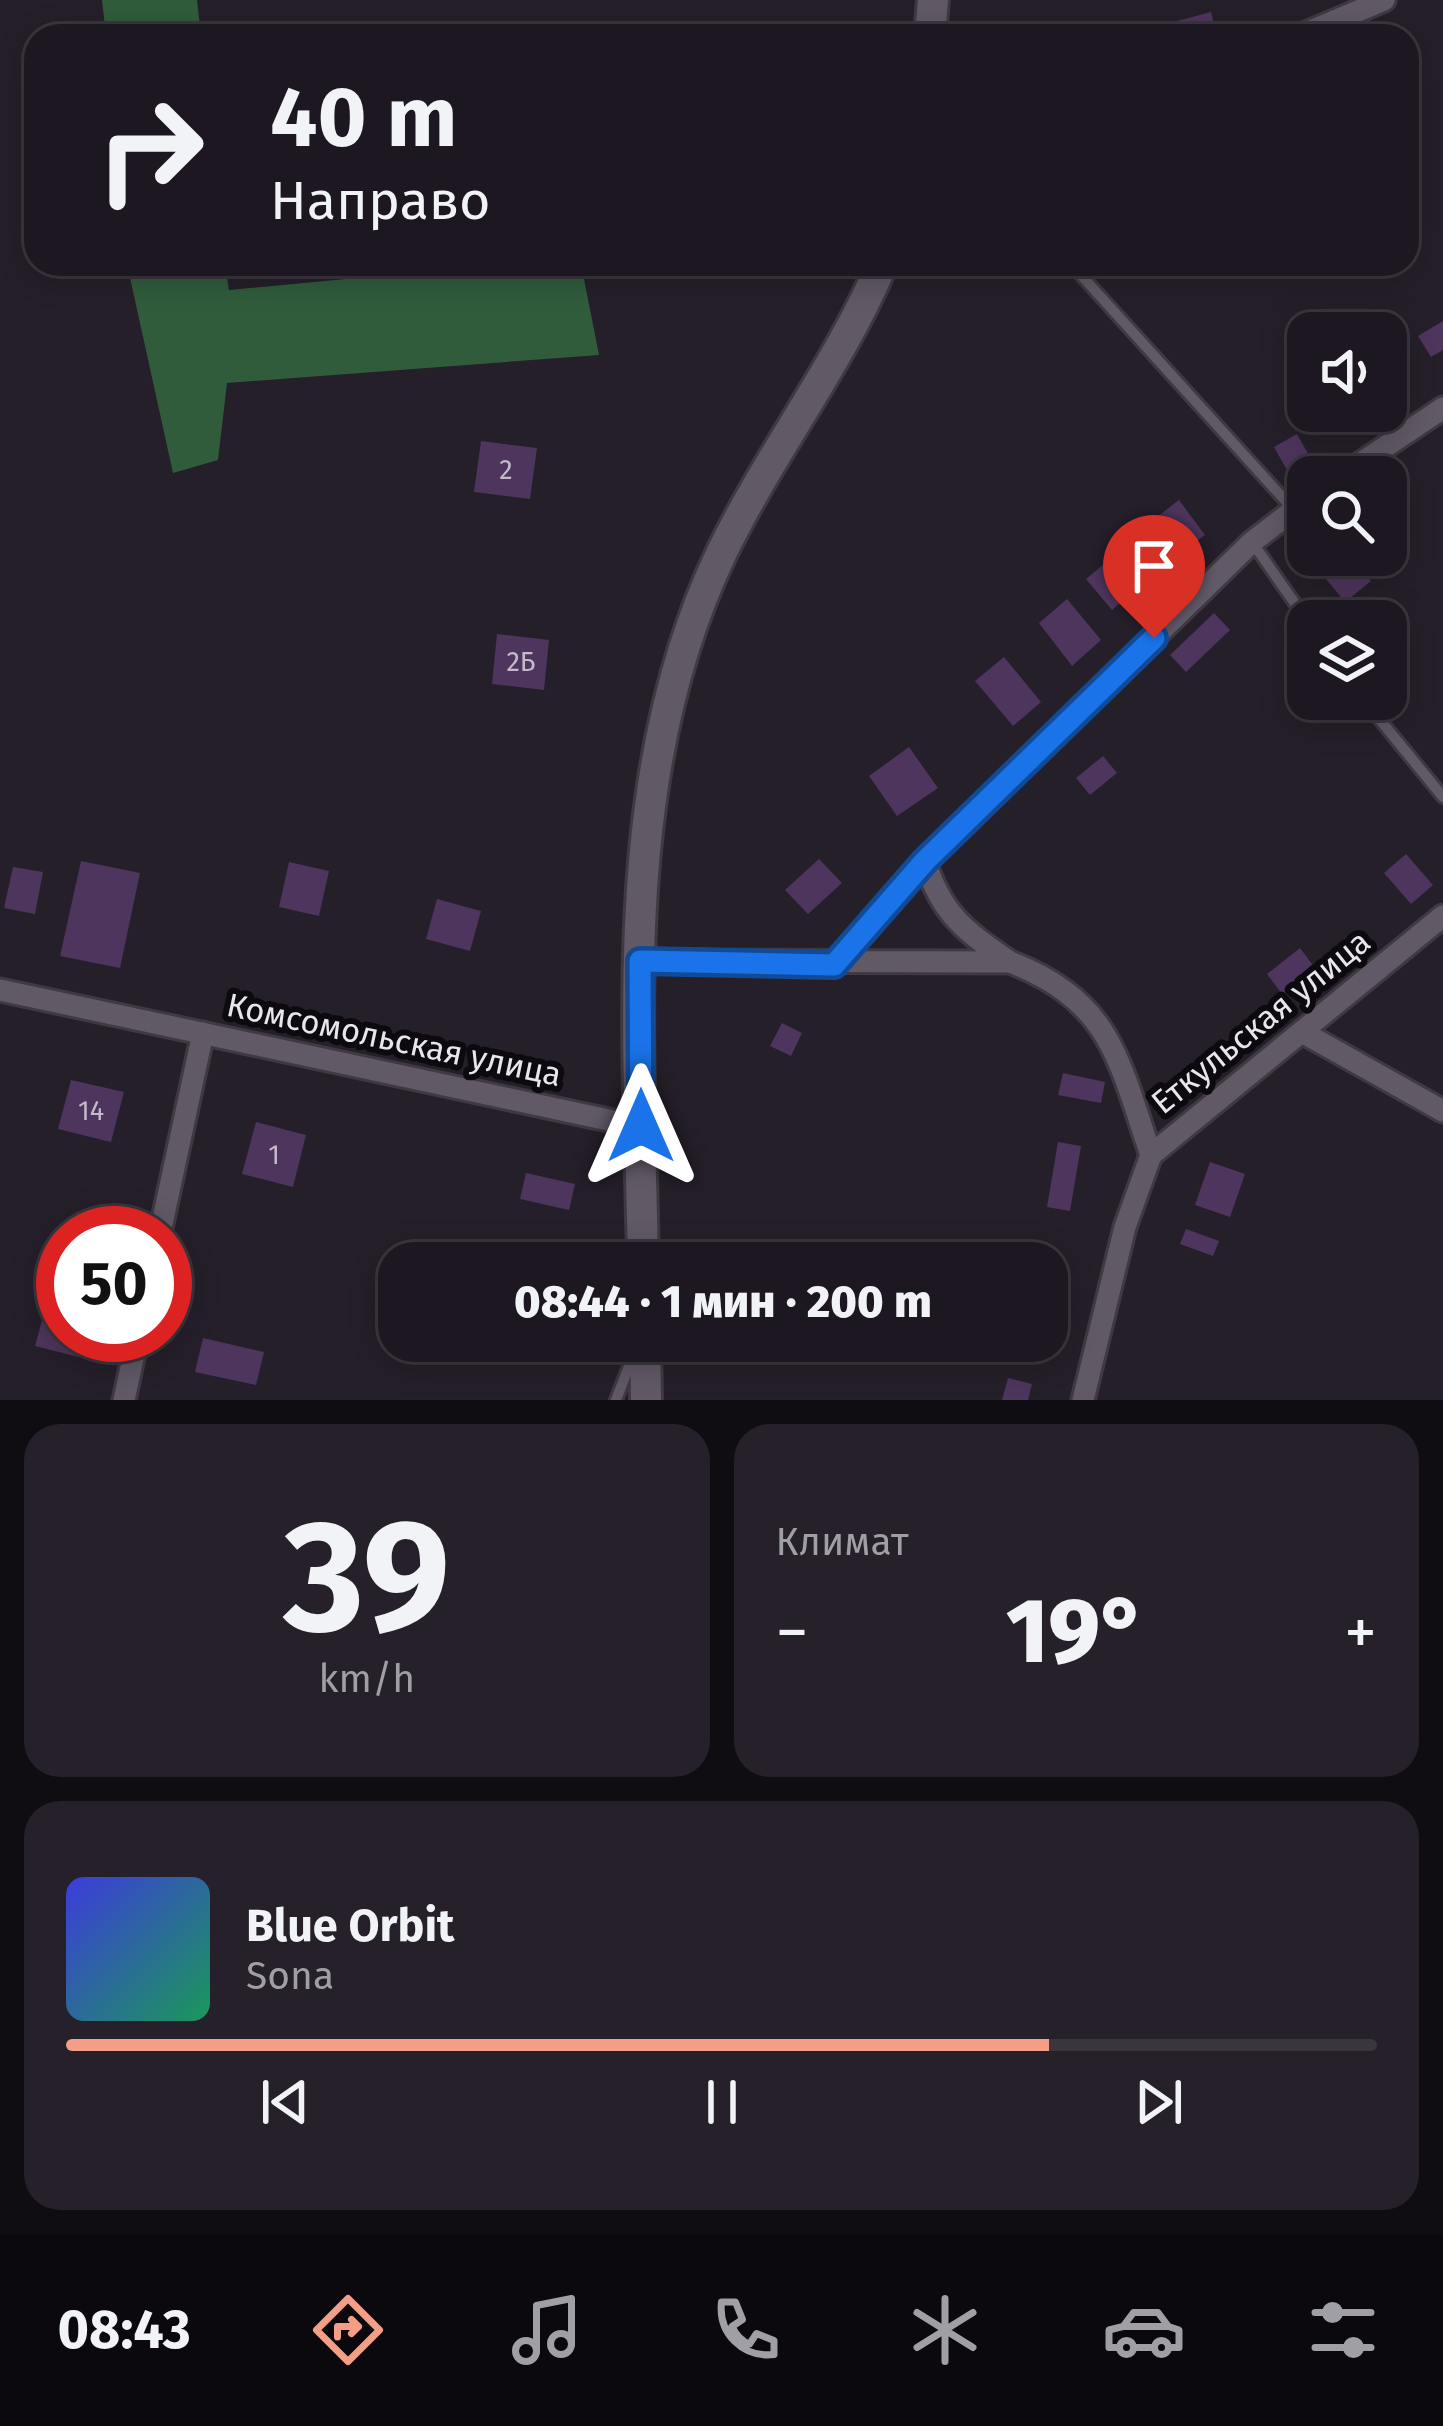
<!DOCTYPE html>
<html lang="ru">
<meta charset="utf-8">
<style>
body{margin:0;font-family:"Fira Sans",sans-serif;background:#252029;color:#f1f3f6;height:100vh;display:flex;flex-direction:column;font-size:45px;white-space:nowrap}
*{box-sizing:border-box;margin:0}
p{font-size:39px;color:#a09fa5}
.icon{flex:none;width:66px;height:66px;fill:none;stroke:currentColor;stroke-width:2;stroke-linecap:round;stroke-linejoin:round}
.map{position:relative;height:1400px;overflow:hidden}
.sheet{display:flex;flex-direction:column;gap:24px;padding:24px;background:#0f0d12;flex:1}
.sheet>*{flex:none}
.guide{position:absolute;left:24px;top:24px;width:1395px;height:252px;border-radius:36px;box-shadow:0 6px 30px #0003,0 0 0 3px #3a363e;background:#1c1720;color:#f1f3f6;overflow:hidden}
.fabs{position:absolute;left:1287px;top:312px;display:grid;gap:24px}
.fabs a{display:grid;place-items:center;width:120px;height:120px;border-radius:24px;background:#1c1720;box-shadow:0 6px 30px #0003,0 0 0 3px #3a363e;font-size:60px}
.speed{position:absolute;left:36px;top:1206px;display:flex;gap:24px;font-size:60px;font-weight:700;text-align:center}
.speed>*{display:grid;place-content:center;width:156px;height:156px;border-radius:50%;background:#1c1720;box-shadow:0 6px 30px #0003,0 0 0 3px #3a363e;line-height:1}
.speed .limit{border:18px solid #d22;background:#fff;color:#111}
.pin{position:absolute;display:grid;place-items:center;width:102px;height:102px;color:#fff;margin:-123px -51px;border-radius:50% 50% 50% 0;rotate:-45deg;box-shadow:0 0 12px #0007}
.pin .icon{rotate:45deg}
.me{position:absolute;width:132px;margin:-66px;rotate:0deg;stroke-linejoin:round;filter:drop-shadow(0 0 9px #0008)}
.turn{display:flex;align-items:center;gap:42px;height:252px;padding:0 48px;font-size:54px}
.turn .icon{width:156px;height:156px;stroke-width:2.5}
.turn b{display:block;font-size:84px;line-height:102px}
.big{font-size:90px;font-weight:800;line-height:1.1}
.sheet .widget{flex:1;display:flex;flex-direction:column;justify-content:center;gap:18px;min-width:0;padding:0 42px;border-radius:36px;background:#252029}
.sheet .dial{align-items:center;gap:0}
.dial b{font-size:156px;line-height:1}
.song{display:flex;align-items:center;gap:36px}
.cover{width:144px;height:144px;border-radius:18px;background:linear-gradient(135deg,hsl(240 70% 55%),hsl(150 70% 35%))}
.played{height:12px;border-radius:6px;background:linear-gradient(90deg,#f49e87 75%,#3a363e 75%)}
.keys{display:flex;justify-content:space-around;direction:ltr}
.heat{display:flex;justify-content:space-between;align-items:center;font-size:66px;direction:ltr}
.sheet .tiles{flex:1;display:grid;gap:24px;grid-template-columns:1fr 1fr}
.widget:last-child{grid-column:span 2}
.trip{position:absolute;left:378px;top:1242px;width:690px;height:120px;border-radius:36px;background:#1c1720;box-shadow:0 6px 30px #0003,0 0 0 3px #3a363e;font-weight:800;line-height:120px;text-align:center}
.tab-bar{display:flex;height:192px;justify-content:space-around;align-items:center;background:#0b090d;color:#a09fa5}
.tab-bar .icon{width:84px;height:84px}
.tab-bar .on{color:#f49e87}
.tab-bar b{font-size:54px;color:#f1f3f6}
.map>svg:first-child{display:block}
</style>
<div class="map">
<svg width="1443" height="1400" viewBox="0 0 1443 1400">
<rect width="100%" height="100%" fill="#251f2a"/>
<path fill="#305c3c" d="M 102,0 L 197,0 L 201,36 L 106,36 Z
M 127,264 L 225,264 L 229,290 L 503,264 L 581,264 L 599,355 L 227,383 L 218,460 L 173,473 Z"/>
<path fill="#4e355d" d="M 1211,12 L 1217,36 L 1165,36 L 1162,25 Z
M 1443,321 L 1443,350 L 1431,357 L 1418,336 Z
M 1297,434 L 1311,459 L 1288,472 L 1274,447 Z
M 481,441 L 537,448 L 530,499 L 474,492 Z
M 1179,500 L 1205,535 L 1174,558 L 1149,523 Z
M 1323,555 L 1349,555 L 1371,581 L 1345,602 L 1313,563 Z
M 1109,560 L 1135,590 L 1112,610 L 1086,579 Z
M 1067,599 L 1101,640 L 1072,666 L 1039,623 Z
M 1214,613 L 1230,630 L 1186,672 L 1170,655 Z
M 497,634 L 549,640 L 544,690 L 492,684 Z
M 1004,657 L 1041,702 L 1013,726 L 975,681 Z
M 909,747 L 938,788 L 897,816 L 869,776 Z
M 1103,756 L 1117,773 L 1090,795 L 1076,778 Z
M 1406,854 L 1433,885 L 1411,904 L 1384,873 Z
M 819,859 L 842,883 L 808,914 L 785,890 Z
M 81,861 L 140,873 L 120,968 L 60,956 Z
M 289,862 L 329,871 L 319,916 L 279,907 Z
M 13,867 L 43,872 L 35,914 L 4,908 Z
M 437,899 L 481,911 L 470,951 L 426,939 Z
M 1300,948 L 1318,972 L 1285,998 L 1267,974 Z
M 782,1023 L 802,1033 L 791,1056 L 770,1046 Z
M 1063,1073 L 1105,1082 L 1101,1103 L 1058,1095 Z
M 71,1080 L 124,1092 L 111,1142 L 58,1129 Z
M 256,1122 L 306,1135 L 293,1187 L 242,1174 Z
M 1058,1142 L 1081,1146 L 1070,1211 L 1047,1207 Z
M 1210,1162 L 1245,1174 L 1230,1217 L 1195,1205 Z
M 526,1173 L 575,1184 L 569,1210 L 520,1199 Z
M 1186,1229 L 1219,1241 L 1213,1256 L 1180,1244 Z
M 706,1244 L 737,1248 L 735,1263 L 704,1263 Z
M 49,1295 L 63,1299 L 63,1335 L 90,1335 L 83,1358 L 35,1346 Z
M 203,1338 L 264,1352 L 256,1385 L 195,1372 Z
M 1008,1378 L 1032,1384 L 1028,1400 L 1002,1400 Z"/>
<g fill="none" stroke-linecap="round" stroke-linejoin="round">
<defs>
<path id="lane" d="M 1071,264 L 1293,509
M 1252,542 L 1308,622
M 1363,699 L 1443,797
M 616,1400 L 634,1353"/>
<path id="street" d="M 1299,36 L 1384,0
M 1340,477 L 1443,408
M 925,861 C 941,914 965,931 1010,962
M 640,961 L 1010,962 C 1112,1002 1118,1059 1151,1155
M 834,965 L 925,861 L 1252,542 L 1308,499
M 0,990 L 641,1127
M 1302,1032 L 1443,1111
M 160,1233 L 203,1033
M 124,1400 L 138,1335
M 1083,1400 L 1125,1227 L 1151,1155 L 1443,916"/>
<path id="secondary" d="M 930,36 L 933,0
M 643,1263 C 639,1027 616,771 722,552 C 770,453 839,365 882,264
M 645,1341 L 646,1400"/>
</defs>
<use href="#lane" stroke="#3f3942" stroke-width="16"/>
<use href="#street" stroke="#3f3942" stroke-width="27"/>
<use href="#secondary" stroke="#3f3942" stroke-width="36"/>
<use href="#lane" stroke="#615966" stroke-width="10"/>
<use href="#street" stroke="#615966" stroke-width="21"/>
<use href="#secondary" stroke="#615966" stroke-width="30"/>
</g>
<g fill="none" stroke-linecap="round" stroke-linejoin="round">
<defs>
<path id="route" d="M 641,1126 L 640,961 L 834,965 L 925,861 L 1154,638"/>
</defs>
<use href="#route" stroke="#114b97" stroke-width="30"/>
<use href="#route" stroke="#1a73e8" stroke-width="21"/>
</g>
<g text-anchor="middle" dominant-baseline="central" stroke-width="12" stroke-linejoin="round" paint-order="stroke">
<g font-size="27" fill="#c2b9c9">
<text x="506" y="470">2</text>
<text x="521" y="662">2Б</text>
<text x="91" y="1111">14</text>
<text x="274" y="1155">1</text>
</g>
<g font-size="33" fill="#e9e5ed" stroke="#0d0a0f">
<text transform="translate(1261 1022) rotate(-39)">Еткульская улица</text>
<text transform="translate(394 1040) rotate(12)">Комсомольская улица</text>
</g>
</g>
</svg>
<div class="fabs">
<a><svg class="icon" aria-label="sound" viewBox="0 0 24 24"><path d="M4 9h4l5-4v14l-5-4H4zM17 9q2 3 0 6"/></svg></a>
<a><svg class="icon" aria-label="search" viewBox="0 0 24 24"><circle cx="10" cy="10" r="6"/><path d="M15 15l6 6"/></svg></a>
<a><svg class="icon" aria-label="layers" viewBox="0 0 24 24"><path d="M12 4l9 5-9 5-9-5zM3 14l9 5 9-5"/></svg></a>
</div>
<div class="speed"><div class="limit">50</div></div>
<div class="pin" style="left:1154px;top:638px;background:#d93025"><svg class="icon" aria-label="arrive" viewBox="0 0 24 24"><path d="M6 21V4h12l-3 4 3 4H6"/></svg></div>
<svg class="me" style="left:641px;top:1126px" viewBox="-20 -20 40 40"><path d="M0-17L14 15 0 8-14 15z" fill="#1a73e8" stroke="#fff" stroke-width="4"/></svg>
<div class="trip">08:44 · 1 мин · 200 m</div>
<div class="guide">
<div class="turn"><svg class="icon" aria-label="right" viewBox="0 0 24 24"><path d="M7 20v-9h11M14 6l5 5-5 5"/></svg><div><b>40 m</b>Направо</div></div>
</div>
</div>
<section class="sheet">
<div class="tiles">
<div class="widget dial"><b>39</b><p>km/h</p></div>
<div class="widget"><p>Климат</p>
<div class="heat"><a>−</a><b class="big">19°</b><a>+</a></div>
</div>
<div class="widget">
<div class="song"><i class="cover"></i><div><b>Blue Orbit</b><p>Sona</p></div></div>
<div class="played"></div>
<div class="keys"><svg class="icon" aria-label="previous" viewBox="0 0 24 24"><path d="M18 5L8 12l10 7zM5 5v14"/></svg><svg class="icon" aria-label="pause" viewBox="0 0 24 24"><path d="M8 5v14M16 5v14"/></svg><svg class="icon" aria-label="next" viewBox="0 0 24 24"><path d="M6 5l10 7-10 7zM19 5v14"/></svg></div>
</div>
</div>
</section>
<nav class="tab-bar">
<b>08:43</b>
<svg class="icon on" aria-label="directions" viewBox="0 0 24 24"><path d="M12 3l9 9-9 9-9-9zM9 14v-3h6M13 9l2 2-2 2"/></svg>
<svg class="icon" aria-label="music" viewBox="0 0 24 24"><path d="M9 18V5l10-2v13"/><circle cx="6" cy="18" r="3"/><circle cx="16" cy="16" r="3"/></svg>
<svg class="icon" aria-label="phone" viewBox="0 0 24 24"><path d="M5 4h4l2 5-3 2q2 4 5 5l2-3 5 2v4C11 20 4 13 5 4z"/></svg>
<svg class="icon" aria-label="climate" viewBox="0 0 24 24"><path d="M12 3v18M4 7l16 10M4 17L20 7"/></svg>
<svg class="icon" aria-label="car" viewBox="0 0 24 24"><path d="M5 17H2v-5l4-1 3-4h7l3 4 3 1v5h-3M9 17h6M6 11h13"/><circle cx="7" cy="17" r="2"/><circle cx="17" cy="17" r="2"/></svg>
<svg class="icon" aria-label="filters" viewBox="0 0 24 24"><path d="M4 7h16M4 17h16"/><circle cx="9" cy="7" r="2"/><circle cx="15" cy="17" r="2"/></svg>
</nav>
